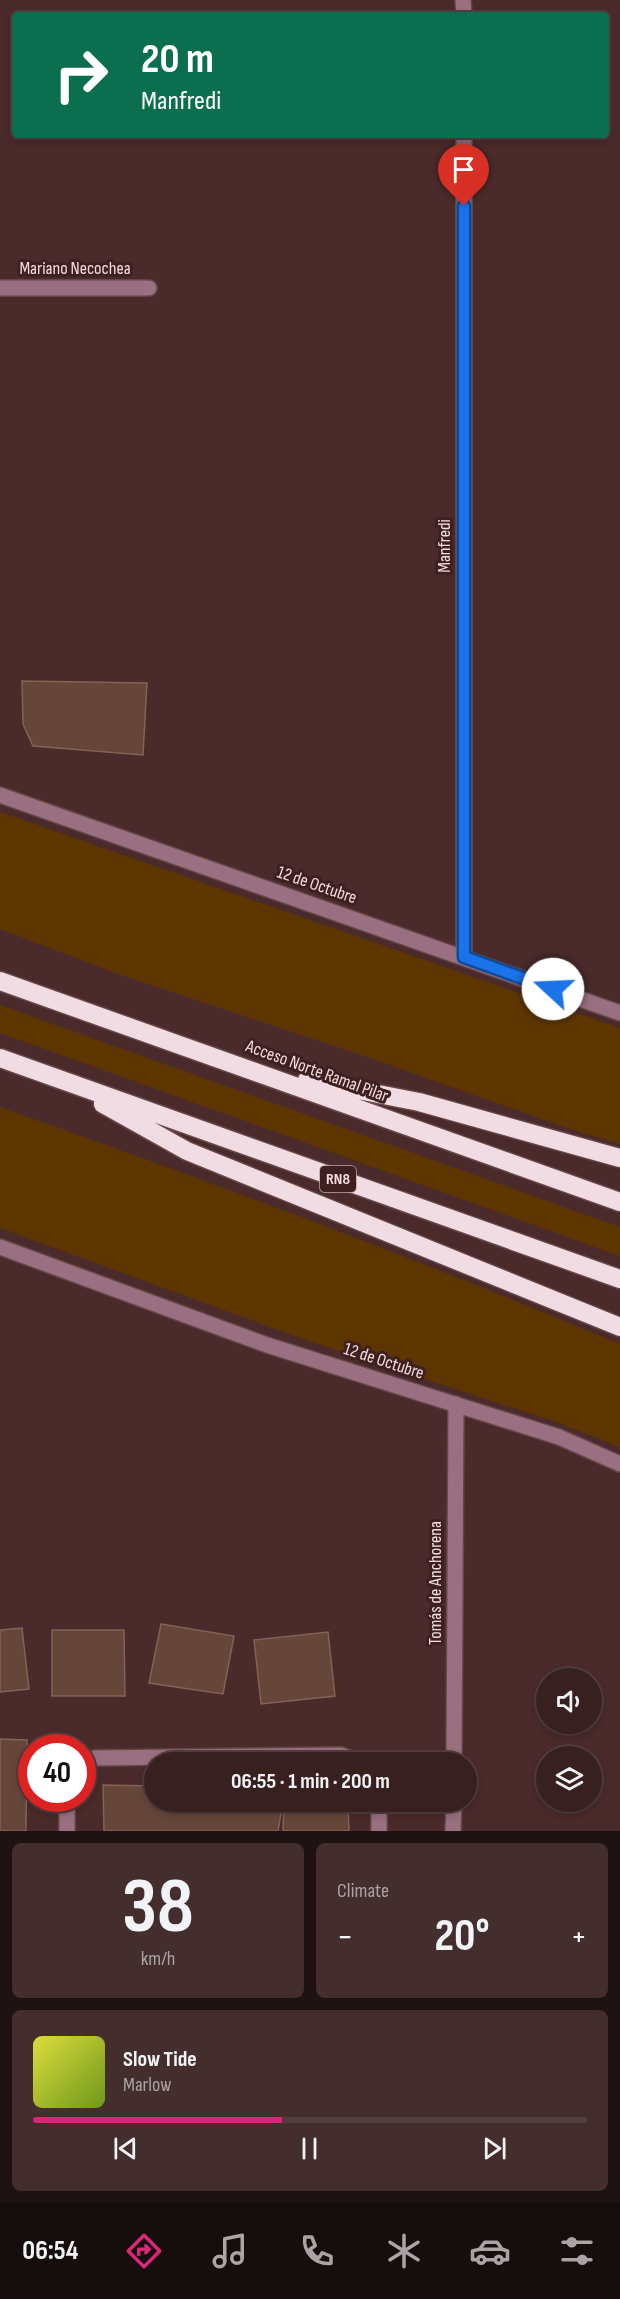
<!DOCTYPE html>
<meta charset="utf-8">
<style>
body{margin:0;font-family:"Sofia Sans Condensed",sans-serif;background:#432d2d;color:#f1f3f6;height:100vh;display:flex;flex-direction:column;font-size:22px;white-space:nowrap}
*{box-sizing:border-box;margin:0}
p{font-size:20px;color:#aba3a5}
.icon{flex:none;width:33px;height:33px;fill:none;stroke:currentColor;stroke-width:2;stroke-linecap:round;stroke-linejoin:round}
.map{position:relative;height:1831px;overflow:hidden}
.sheet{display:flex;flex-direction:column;gap:12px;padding:12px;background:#1f1212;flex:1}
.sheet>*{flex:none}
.banner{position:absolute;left:12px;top:12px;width:597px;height:126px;border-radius:6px;box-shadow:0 3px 9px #0003,0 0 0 2px #523e3e;background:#0b6e4f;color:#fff;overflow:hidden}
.controls{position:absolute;left:536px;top:1668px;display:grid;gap:12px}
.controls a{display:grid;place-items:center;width:66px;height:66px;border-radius:50%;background:#382020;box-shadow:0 3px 9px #0003,0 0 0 2px #523e3e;font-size:30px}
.speed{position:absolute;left:18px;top:1734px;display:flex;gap:12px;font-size:30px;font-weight:700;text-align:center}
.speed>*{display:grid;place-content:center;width:78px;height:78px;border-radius:50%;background:#382020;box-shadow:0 3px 9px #0003,0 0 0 2px #523e3e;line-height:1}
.speed .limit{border:9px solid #d22;background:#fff;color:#111}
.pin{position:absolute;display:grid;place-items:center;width:51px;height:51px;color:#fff;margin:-62px -26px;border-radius:50% 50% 50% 0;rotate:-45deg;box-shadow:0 0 6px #0007}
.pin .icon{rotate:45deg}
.me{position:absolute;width:66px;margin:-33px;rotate:290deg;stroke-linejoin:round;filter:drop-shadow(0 0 4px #0008)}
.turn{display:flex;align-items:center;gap:21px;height:126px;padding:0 30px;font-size:27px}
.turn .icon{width:78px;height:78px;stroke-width:2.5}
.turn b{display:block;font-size:42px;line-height:51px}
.big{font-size:45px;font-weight:700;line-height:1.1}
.sheet .tile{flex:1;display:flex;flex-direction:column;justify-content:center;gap:9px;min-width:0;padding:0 21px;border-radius:9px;background:#432d2d}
.sheet .dial{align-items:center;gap:0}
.dial b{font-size:78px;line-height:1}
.song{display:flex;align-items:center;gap:18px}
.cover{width:72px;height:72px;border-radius:9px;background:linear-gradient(135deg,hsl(60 70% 55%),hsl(80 70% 35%))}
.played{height:6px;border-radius:3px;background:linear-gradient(90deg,#db2777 45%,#523e3e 45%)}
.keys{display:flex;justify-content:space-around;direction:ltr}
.heat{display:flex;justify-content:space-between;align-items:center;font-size:33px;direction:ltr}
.sheet .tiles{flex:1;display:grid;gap:12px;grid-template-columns:1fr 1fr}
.tile:last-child{grid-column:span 2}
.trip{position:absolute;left:144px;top:1752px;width:333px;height:60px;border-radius:30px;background:#382020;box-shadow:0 3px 9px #0003,0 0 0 2px #523e3e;font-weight:700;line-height:60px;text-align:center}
.tabs{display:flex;height:96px;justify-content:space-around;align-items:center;background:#160d0d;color:#aba3a5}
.tabs .icon{width:42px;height:42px}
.tabs .selected{color:#db2777}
.tabs b{font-size:27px;color:#f1f3f6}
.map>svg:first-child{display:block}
</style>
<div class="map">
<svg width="620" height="1831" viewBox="0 0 620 1831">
<rect width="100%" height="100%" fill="#4a2a2b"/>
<path fill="#5d3500" d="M 0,812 L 620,1028 L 620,1144 L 573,1130 L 344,1049 L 118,974 L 0,929 Z
M 0,1005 L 620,1227 L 620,1256 L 0,1033 Z
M 0,1107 C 209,1181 416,1258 620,1344 L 620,1447 L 556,1422 L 300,1338 L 0,1228 Z"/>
<path fill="#67463a" stroke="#856256" stroke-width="1.5" d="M 22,681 L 147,683 L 143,755 L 33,746 L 23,724 Z
M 161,1624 L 234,1636 L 223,1694 L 149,1683 Z
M 22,1628 L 29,1689 L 0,1692 L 0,1630 Z
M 52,1630 L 124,1630 L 125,1696 L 52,1696 Z
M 328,1632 L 335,1696 L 261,1704 L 254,1640 Z
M 0,1739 L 27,1740 L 26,1831 L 0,1831 Z
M 103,1785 L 154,1786 L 154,1802 L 283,1802 L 278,1831 L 104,1831 Z
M 284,1802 L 348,1802 L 349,1831 L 283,1831 Z"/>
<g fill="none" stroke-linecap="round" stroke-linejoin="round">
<defs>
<path id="minor" d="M 463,0 L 464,15
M 464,135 L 464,957
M 0,288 L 149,288
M 0,795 L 620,1013
M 0,1247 L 267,1345 L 559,1437 L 620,1464
M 454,1762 L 456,1404
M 82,1763 L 94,1758 L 341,1755 L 359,1762
M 67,1798 L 67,1831
M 379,1802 L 379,1831
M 453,1831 L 454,1802"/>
<path id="highway" d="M 0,981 L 620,1202
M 0,1058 L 620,1279
M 307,1080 L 419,1102 L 620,1158
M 103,1104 L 187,1151 L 620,1327"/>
</defs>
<use href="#minor" stroke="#654647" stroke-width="18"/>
<use href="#highway" stroke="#654647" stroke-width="21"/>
<use href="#minor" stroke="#996f81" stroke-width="15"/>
<use href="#highway" stroke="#f1dce4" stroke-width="18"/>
</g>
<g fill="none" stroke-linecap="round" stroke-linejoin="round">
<defs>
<path id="route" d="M 464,206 L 464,957 L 553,989"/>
</defs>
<use href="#route" stroke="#114b97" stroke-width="15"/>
<use href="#route" stroke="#1a73e8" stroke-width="10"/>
</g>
<g text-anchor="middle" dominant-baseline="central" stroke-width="6" stroke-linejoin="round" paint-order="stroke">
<rect fill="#3f2021" stroke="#bca4a4" stroke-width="1.5" x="320" y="1166" width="36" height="26" rx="4.5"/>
<g font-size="16" font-weight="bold" fill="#f2dcdc">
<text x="338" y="1179">RN8</text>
</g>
<g font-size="18" fill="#f2dcdc" stroke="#3f2021">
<text x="75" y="268">Mariano Necochea</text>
<text transform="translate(444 546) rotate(-90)">Manfredi</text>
<text transform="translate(317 885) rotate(19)">12 de Octubre</text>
<text transform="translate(317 1071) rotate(20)">Acceso Norte Ramal Pilar</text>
<text transform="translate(384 1361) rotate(18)">12 de Octubre</text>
<text transform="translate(435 1583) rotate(-90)">Tomás de Anchorena</text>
</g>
</g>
</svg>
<div class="controls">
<a><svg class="icon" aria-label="sound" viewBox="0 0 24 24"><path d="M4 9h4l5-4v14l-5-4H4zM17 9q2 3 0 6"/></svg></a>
<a><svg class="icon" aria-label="layers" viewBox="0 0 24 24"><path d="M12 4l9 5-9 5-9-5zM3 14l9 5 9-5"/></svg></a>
</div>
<div class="speed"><div class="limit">40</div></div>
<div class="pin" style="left:464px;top:206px;background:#d93025"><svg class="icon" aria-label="arrive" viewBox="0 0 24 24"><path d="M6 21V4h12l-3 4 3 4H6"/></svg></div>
<svg class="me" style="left:553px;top:989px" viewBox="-20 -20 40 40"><circle r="19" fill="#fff"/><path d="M0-13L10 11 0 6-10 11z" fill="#1a73e8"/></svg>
<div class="trip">06:55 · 1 min · 200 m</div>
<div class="banner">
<div class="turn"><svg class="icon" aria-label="right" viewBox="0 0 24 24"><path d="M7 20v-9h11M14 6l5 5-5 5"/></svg><div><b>20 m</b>Manfredi</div></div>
</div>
</div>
<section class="sheet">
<div class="tiles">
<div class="tile dial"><b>38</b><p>km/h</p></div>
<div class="tile"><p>Climate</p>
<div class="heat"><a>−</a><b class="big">20°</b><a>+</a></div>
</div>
<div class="tile">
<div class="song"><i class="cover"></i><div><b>Slow Tide</b><p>Marlow</p></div></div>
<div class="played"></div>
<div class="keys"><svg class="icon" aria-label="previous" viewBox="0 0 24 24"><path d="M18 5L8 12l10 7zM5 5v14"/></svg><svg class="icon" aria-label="pause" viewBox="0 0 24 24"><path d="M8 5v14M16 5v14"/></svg><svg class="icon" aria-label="next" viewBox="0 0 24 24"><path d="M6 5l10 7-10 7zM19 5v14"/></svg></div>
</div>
</div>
</section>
<nav class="tabs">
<b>06:54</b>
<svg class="icon selected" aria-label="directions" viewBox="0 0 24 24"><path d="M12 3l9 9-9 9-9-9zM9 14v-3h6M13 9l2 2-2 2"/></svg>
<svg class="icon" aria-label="music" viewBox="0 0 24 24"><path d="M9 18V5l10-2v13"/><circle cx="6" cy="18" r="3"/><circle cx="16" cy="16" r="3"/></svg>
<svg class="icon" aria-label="phone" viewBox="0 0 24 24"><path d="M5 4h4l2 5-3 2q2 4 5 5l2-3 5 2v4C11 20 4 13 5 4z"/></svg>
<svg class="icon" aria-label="climate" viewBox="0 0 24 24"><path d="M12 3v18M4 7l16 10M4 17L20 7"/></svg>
<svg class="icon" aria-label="car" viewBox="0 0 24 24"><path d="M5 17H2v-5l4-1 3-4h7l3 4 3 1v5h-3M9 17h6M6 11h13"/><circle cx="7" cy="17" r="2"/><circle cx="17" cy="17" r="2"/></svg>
<svg class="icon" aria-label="filters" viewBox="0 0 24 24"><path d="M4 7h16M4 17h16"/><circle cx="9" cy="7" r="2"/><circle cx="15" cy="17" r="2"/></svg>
</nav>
